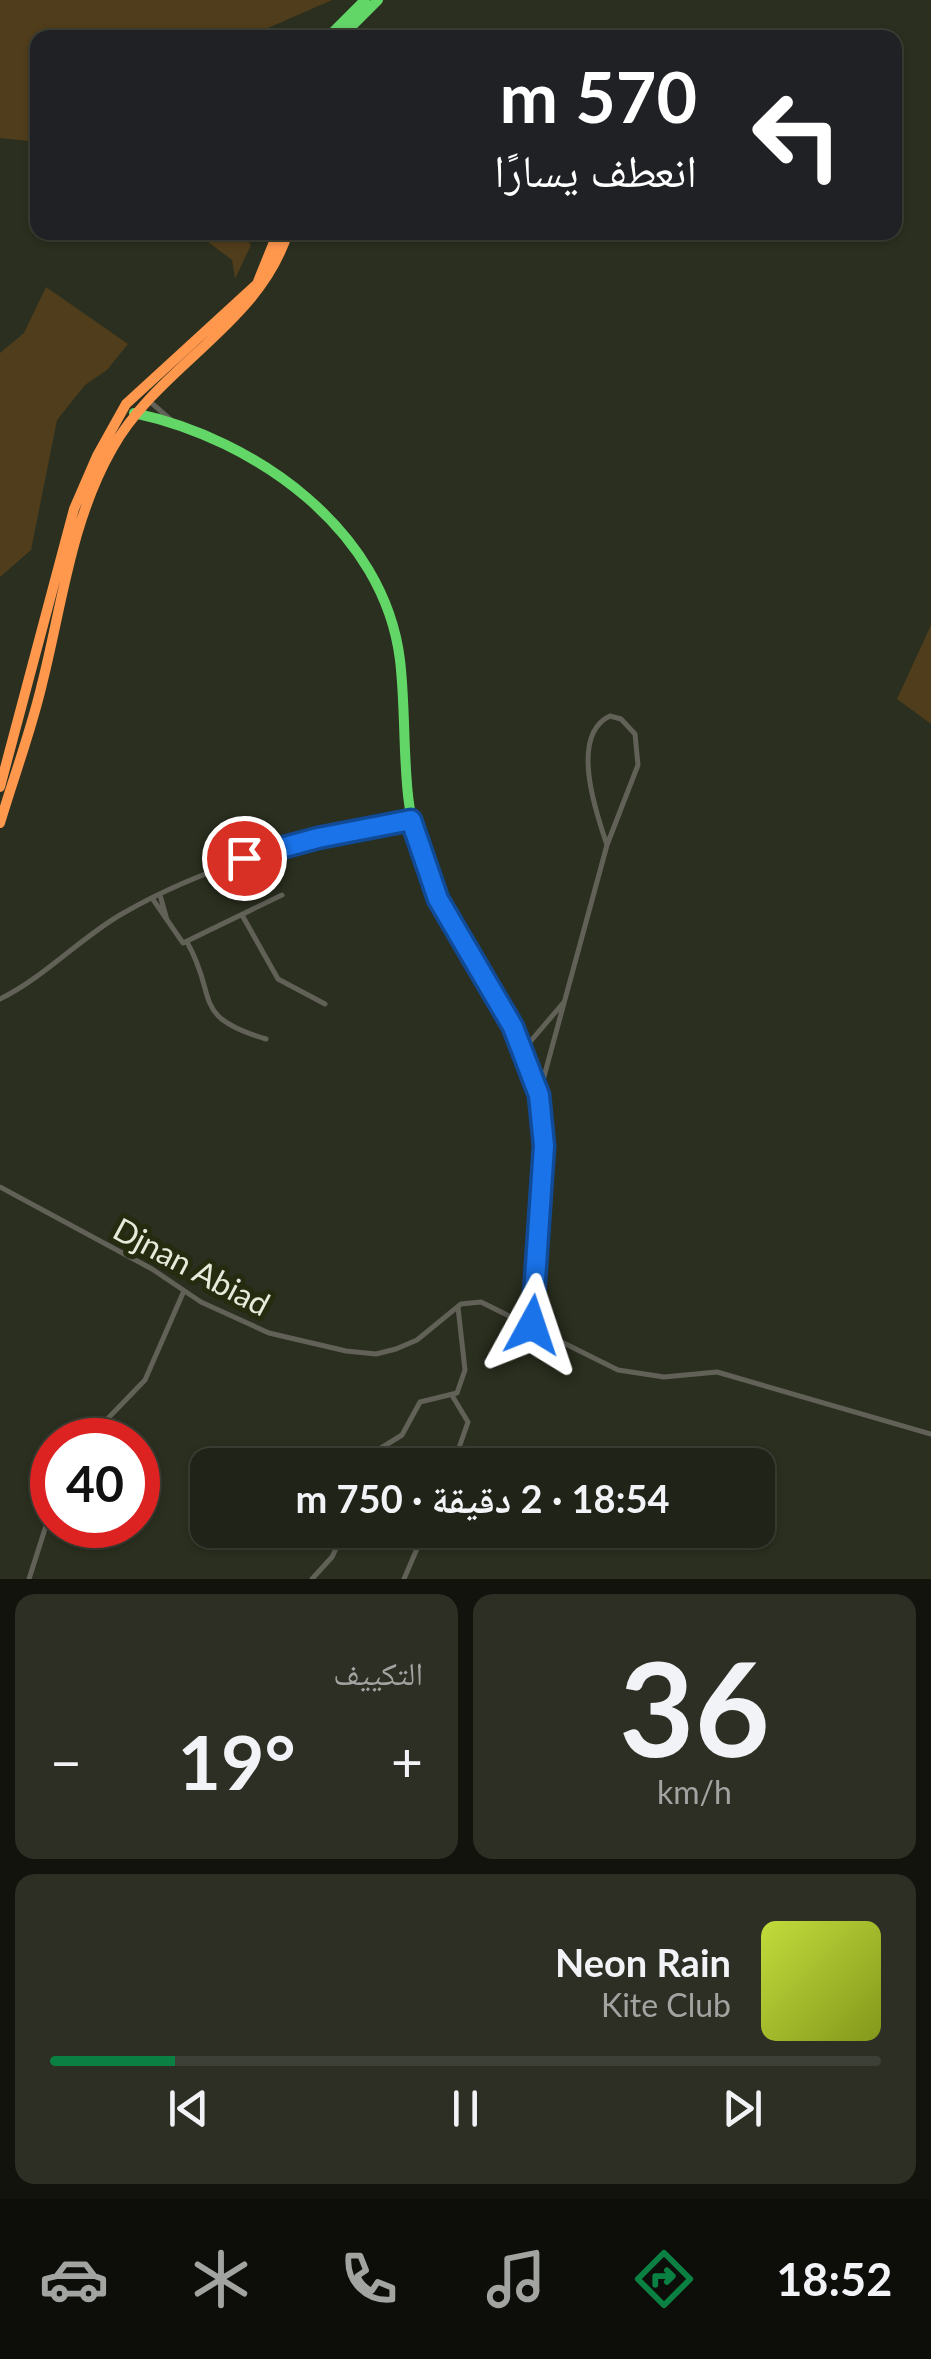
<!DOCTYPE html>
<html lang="ar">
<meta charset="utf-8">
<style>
body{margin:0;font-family:Lato,"Noto Naskh Arabic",sans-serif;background:#2d2f24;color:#f1f3f6;direction:rtl;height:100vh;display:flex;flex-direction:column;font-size:38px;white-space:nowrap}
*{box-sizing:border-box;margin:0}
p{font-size:32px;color:#a2a4a1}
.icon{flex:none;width:55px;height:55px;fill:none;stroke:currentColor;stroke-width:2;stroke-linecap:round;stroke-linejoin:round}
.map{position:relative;height:1579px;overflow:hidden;direction:ltr}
.panel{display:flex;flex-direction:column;gap:15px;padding:15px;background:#12130d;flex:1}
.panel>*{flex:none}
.guide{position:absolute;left:30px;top:30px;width:872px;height:210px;border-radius:20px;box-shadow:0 2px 8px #0004,0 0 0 2px #3d4036;direction:rtl;background:#202124;color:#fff;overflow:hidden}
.speed{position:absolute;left:30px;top:1418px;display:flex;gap:20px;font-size:50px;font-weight:700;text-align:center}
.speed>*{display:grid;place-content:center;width:130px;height:130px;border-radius:50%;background:#202317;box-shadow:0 2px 8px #0004,0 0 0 2px #3d4036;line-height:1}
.speed .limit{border:15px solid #d22;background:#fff;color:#111}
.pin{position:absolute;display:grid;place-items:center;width:85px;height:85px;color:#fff;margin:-42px;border:5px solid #fff;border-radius:50%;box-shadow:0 2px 10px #0007}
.me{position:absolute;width:110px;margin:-55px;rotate:5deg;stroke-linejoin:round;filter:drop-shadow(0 0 8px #0008)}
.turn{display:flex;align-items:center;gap:35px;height:210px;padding:0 40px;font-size:45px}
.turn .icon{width:130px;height:130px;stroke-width:2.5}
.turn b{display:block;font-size:70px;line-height:85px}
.big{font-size:75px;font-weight:700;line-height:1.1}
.panel .widget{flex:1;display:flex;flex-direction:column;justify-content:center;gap:15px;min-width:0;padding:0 35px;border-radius:20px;background:#2d2f24}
.panel .dial{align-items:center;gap:0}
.dial b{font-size:130px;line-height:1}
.song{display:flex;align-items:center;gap:30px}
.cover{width:120px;height:120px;border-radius:15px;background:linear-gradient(135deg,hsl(70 70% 55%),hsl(70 70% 35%))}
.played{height:10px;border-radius:5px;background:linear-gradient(90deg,#0b8043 15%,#3d4036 15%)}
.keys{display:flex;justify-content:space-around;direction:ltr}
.heat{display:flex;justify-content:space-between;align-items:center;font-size:55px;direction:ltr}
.panel .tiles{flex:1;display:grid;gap:15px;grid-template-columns:1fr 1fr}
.widget:last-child{grid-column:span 2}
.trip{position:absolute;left:190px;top:1448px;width:585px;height:100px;border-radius:20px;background:#202317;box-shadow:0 2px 8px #0004,0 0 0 2px #3d4036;font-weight:700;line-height:100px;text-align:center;direction:rtl}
.tabs{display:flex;height:160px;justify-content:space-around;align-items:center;background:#0d0e09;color:#a2a4a1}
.tabs .icon{width:70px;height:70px}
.tabs .active{color:#0b8043}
.tabs b{font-size:45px;color:#f1f3f6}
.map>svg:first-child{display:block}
</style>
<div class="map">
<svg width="931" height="1579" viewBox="0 0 931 1579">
<rect width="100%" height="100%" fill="#2a2f1f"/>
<path fill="#503d1b" d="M 0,0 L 332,0 L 268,28 L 263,37 L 38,38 L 37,142 L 0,138 Z
M 196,233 L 241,233 L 251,245 L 235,279 L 232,260 Z
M 46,287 L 128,344 L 107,370 L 85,385 L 57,420 L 31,550 L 0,577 L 0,353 L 24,333 Z
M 931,625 L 931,724 L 897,699 Z"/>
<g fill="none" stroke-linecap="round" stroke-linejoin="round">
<path stroke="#626158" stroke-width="5" d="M 147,399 L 171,420
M 160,895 L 167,920
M 152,898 L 183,943 L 282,895
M 242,915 L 278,979 L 325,1004
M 187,942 C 219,998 189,1016 266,1039
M 0,999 C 43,978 78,940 120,915 C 210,862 309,839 411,820
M 524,1049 L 564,1002
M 539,1095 L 607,845 L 638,765 L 635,734 L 621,719 L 610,716 C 569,735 596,813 607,845
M 0,1187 L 152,1269 L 201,1302 L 269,1333 L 346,1351 L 376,1354 L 396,1349 L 417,1340 L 461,1304 L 481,1302 L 618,1370 L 664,1377 L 717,1372 L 931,1434
M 87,1440 L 145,1380 L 183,1293
M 371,1465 L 381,1448 L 402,1435 L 420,1402 L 457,1393 L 465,1370 L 458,1307
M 453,1465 L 468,1422 L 453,1397
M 29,1579 L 52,1507
M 312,1579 L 332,1557 L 345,1530
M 404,1579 L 425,1530"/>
<path stroke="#63d668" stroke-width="10" d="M 327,38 L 365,0
M 340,38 L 378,0
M 134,413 C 256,439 384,530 400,660 C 408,728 399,798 423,863 C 456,951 527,1020 540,1116"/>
<path stroke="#ff974d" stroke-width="10" d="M 0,787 L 74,509 L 97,456 L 126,404 L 257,284 L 278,232
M 0,823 C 14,776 31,731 42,684 C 62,605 71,521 112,449 C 159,365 259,325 288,232"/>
<path stroke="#b3261e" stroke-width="10" d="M 532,1325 L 544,1212 L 540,1116"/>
</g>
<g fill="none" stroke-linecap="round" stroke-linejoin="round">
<defs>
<path id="route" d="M 244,858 L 318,838 L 411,820 L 438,899 L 513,1027 L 539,1095 L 544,1146 L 532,1325"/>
</defs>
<use href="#route" stroke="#114b97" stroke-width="25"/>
<use href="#route" stroke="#1a73e8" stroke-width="18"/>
</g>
<g text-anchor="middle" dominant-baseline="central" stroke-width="10" stroke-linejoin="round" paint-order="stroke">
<g font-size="32" fill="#e5ebda" stroke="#242b0f">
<text transform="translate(192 1266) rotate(28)">Djnan Abiad</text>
</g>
</g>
</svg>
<div class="speed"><div class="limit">40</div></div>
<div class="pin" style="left:244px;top:858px;background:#d93025"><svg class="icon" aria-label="arrive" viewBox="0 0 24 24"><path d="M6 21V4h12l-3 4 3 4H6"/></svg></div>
<svg class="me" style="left:532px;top:1325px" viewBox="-20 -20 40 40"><path d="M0-17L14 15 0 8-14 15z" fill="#1a73e8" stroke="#fff" stroke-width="4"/></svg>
<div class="trip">18:54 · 2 دقيقة · 750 m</div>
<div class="guide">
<div class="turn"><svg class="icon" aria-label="left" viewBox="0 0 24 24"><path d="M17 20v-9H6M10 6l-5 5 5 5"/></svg><div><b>570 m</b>انعطف يسارًا</div></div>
</div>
</div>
<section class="panel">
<div class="tiles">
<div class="widget dial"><b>36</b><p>km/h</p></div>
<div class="widget"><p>التكييف</p>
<div class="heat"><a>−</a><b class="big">19°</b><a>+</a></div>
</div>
<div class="widget">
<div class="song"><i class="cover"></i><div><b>Neon Rain</b><p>Kite Club</p></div></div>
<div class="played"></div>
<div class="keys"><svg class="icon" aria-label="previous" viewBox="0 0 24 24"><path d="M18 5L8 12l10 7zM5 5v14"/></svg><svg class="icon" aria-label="pause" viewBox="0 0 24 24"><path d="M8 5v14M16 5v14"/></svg><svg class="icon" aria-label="next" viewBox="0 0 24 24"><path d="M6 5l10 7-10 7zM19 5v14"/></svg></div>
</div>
</div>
</section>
<nav class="tabs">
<b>18:52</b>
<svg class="icon active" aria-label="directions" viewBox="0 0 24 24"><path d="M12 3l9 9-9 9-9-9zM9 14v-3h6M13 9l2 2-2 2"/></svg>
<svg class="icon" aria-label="music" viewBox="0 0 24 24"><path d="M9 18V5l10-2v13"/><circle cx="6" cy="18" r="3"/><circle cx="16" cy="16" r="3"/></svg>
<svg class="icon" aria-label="phone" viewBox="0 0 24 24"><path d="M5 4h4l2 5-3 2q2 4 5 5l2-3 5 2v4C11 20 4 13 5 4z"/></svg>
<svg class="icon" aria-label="climate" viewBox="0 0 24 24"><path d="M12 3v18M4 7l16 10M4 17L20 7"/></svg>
<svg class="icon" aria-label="car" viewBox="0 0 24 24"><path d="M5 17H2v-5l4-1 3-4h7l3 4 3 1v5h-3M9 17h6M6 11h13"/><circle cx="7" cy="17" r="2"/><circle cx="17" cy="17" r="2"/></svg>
</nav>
